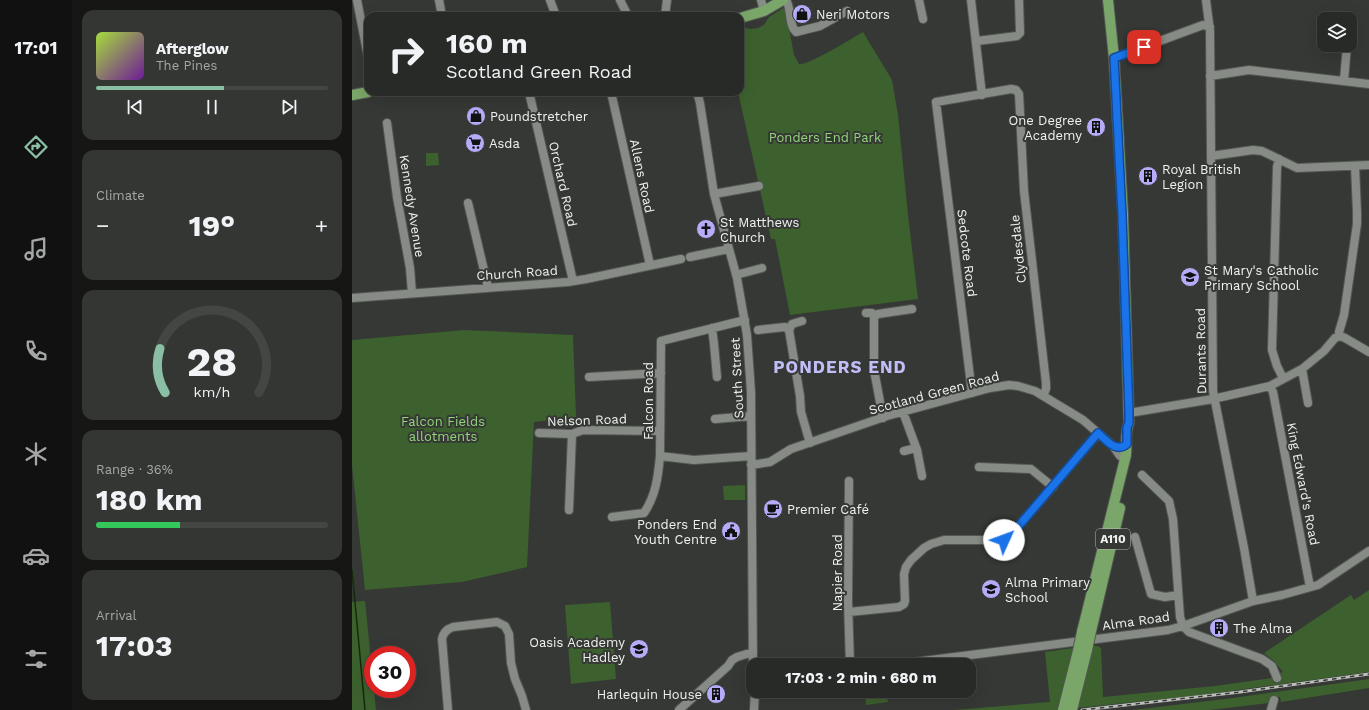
<!DOCTYPE html>
<meta charset="utf-8">
<style>
body{margin:0;font-family:"Work Sans",sans-serif;background:#343633;color:#f1f3f6;height:100vh;display:flex;flex-direction:column;font-size:15px;white-space:nowrap}
*{box-sizing:border-box;margin:0}
p{font-size:13px;color:#a5a7a7}
.icon{flex:none;width:22px;height:22px;fill:none;stroke:currentColor;stroke-width:2;stroke-linecap:round;stroke-linejoin:round}
.map{position:relative;flex:1;overflow:hidden}
.panel{display:flex;flex-direction:column;gap:10px;padding:10px;background:#161715;width:280px}
.panel>*{flex:none}
.guide{position:absolute;left:12px;top:12px;width:380px;height:84px;border-radius:12px;box-shadow:0 4px 16px #0002,0 0 0 1px #444644;background:#282a27;color:#f1f3f6;overflow:hidden}
.tools{position:absolute;left:965px;top:12px;display:grid;gap:8px}
.tools a{display:grid;place-items:center;width:40px;height:40px;border-radius:8px;background:#282a27;box-shadow:0 4px 16px #0002,0 0 0 1px #444644;font-size:20px}
.speed{position:absolute;left:12px;top:646px;display:flex;gap:8px;font-size:20px;font-weight:700;text-align:center}
.speed>*{display:grid;place-content:center;width:52px;height:52px;border-radius:50%;background:#282a27;box-shadow:0 4px 16px #0002,0 0 0 1px #444644;line-height:1}
.speed .limit{border:6px solid #d22;background:#fff;color:#111}
.pin{position:absolute;display:grid;place-items:center;width:34px;height:34px;color:#fff;margin:-17px;border-radius:8px;box-shadow:0 2px 6px #0006}
.me{position:absolute;width:44px;margin:-22px;rotate:47deg;stroke-linejoin:round;filter:drop-shadow(0 0 3px #0008)}
.turn{display:flex;align-items:center;gap:14px;height:84px;padding:0 16px;font-size:18px}
.turn .icon{width:52px;height:52px;stroke-width:2.5}
.turn b{display:block;font-size:28px;line-height:34px}
.big{font-size:30px;font-weight:700;line-height:1.1}
.panel .tile{flex:1;display:flex;flex-direction:column;justify-content:center;gap:6px;min-width:0;padding:0 14px;border-radius:12px;background:#343633}
.panel .dial{align-items:center;gap:0}
.dial svg{height:104px;overflow:visible;fill:none;stroke:#444644;stroke-width:7;stroke-linecap:round;text-anchor:middle}
.dial text{fill:#f1f3f6;stroke:none}
.song{display:flex;align-items:center;gap:12px}
.cover{width:48px;height:48px;border-radius:6px;background:linear-gradient(135deg,hsl(80 70% 55%),hsl(280 70% 35%))}
.played{height:4px;border-radius:2px;background:linear-gradient(90deg,#8abfa5 55%,#444644 55%)}
.keys{display:flex;justify-content:space-around;direction:ltr}
.heat{display:flex;justify-content:space-between;align-items:center;font-size:22px;direction:ltr}
.charge{height:6px;border-radius:3px;background:linear-gradient(90deg,#34c759 36%,#444644 0)}
.trip{position:absolute;left:394px;top:658px;width:230px;height:40px;border-radius:12px;background:#282a27;box-shadow:0 4px 16px #0002,0 0 0 1px #444644;font-weight:700;line-height:40px;text-align:center}
main{display:flex;flex:1;min-height:0}
.tab-bar{display:flex;flex-direction:column;width:72px;justify-content:space-around;align-items:center;background:#101110;color:#a5a7a7}
.tab-bar .icon{width:28px;height:28px}
.tab-bar .selected{color:#8abfa5}
.tab-bar b{font-size:18px;color:#f1f3f6}
.map>svg:first-child{display:block}
</style>
<main>
<nav class="tab-bar">
<b>17:01</b>
<svg class="icon selected" aria-label="directions" viewBox="0 0 24 24"><path d="M12 3l9 9-9 9-9-9zM9 14v-3h6M13 9l2 2-2 2"/></svg>
<svg class="icon" aria-label="music" viewBox="0 0 24 24"><path d="M9 18V5l10-2v13"/><circle cx="6" cy="18" r="3"/><circle cx="16" cy="16" r="3"/></svg>
<svg class="icon" aria-label="phone" viewBox="0 0 24 24"><path d="M5 4h4l2 5-3 2q2 4 5 5l2-3 5 2v4C11 20 4 13 5 4z"/></svg>
<svg class="icon" aria-label="climate" viewBox="0 0 24 24"><path d="M12 3v18M4 7l16 10M4 17L20 7"/></svg>
<svg class="icon" aria-label="car" viewBox="0 0 24 24"><path d="M5 17H2v-5l4-1 3-4h7l3 4 3 1v5h-3M9 17h6M6 11h13"/><circle cx="7" cy="17" r="2"/><circle cx="17" cy="17" r="2"/></svg>
<svg class="icon" aria-label="filters" viewBox="0 0 24 24"><path d="M4 7h16M4 17h16"/><circle cx="9" cy="7" r="2"/><circle cx="15" cy="17" r="2"/></svg>
</nav>
<section class="panel">
<div class="tile">
<div class="song"><i class="cover"></i><div><b>Afterglow</b><p>The Pines</p></div></div>
<div class="played"></div>
<div class="keys"><svg class="icon" aria-label="previous" viewBox="0 0 24 24"><path d="M18 5L8 12l10 7zM5 5v14"/></svg><svg class="icon" aria-label="pause" viewBox="0 0 24 24"><path d="M8 5v14M16 5v14"/></svg><svg class="icon" aria-label="next" viewBox="0 0 24 24"><path d="M6 5l10 7-10 7zM19 5v14"/></svg></div>
</div>
<div class="tile"><p>Climate</p>
<div class="heat"><a>−</a><b class="big">19°</b><a>+</a></div>
</div>
<div class="tile dial"><svg viewBox="0 0 100 80">
<path d="M14 69A42 42 0 1 1 86 69"/>
<path d="M14 69A42 42 0 0 1 10 35" stroke="#8abfa5"/>
<text x="50" y="56" font-size="32" font-weight="700">28</text>
<text x="50" y="72" font-size="11">km/h</text>
</svg></div>
<div class="tile"><p>Range · 36%</p><b class="big">180 km</b><div class="charge"></div></div>
<div class="tile"><p>Arrival</p><b class="big">17:03</b></div>
</section>
<div class="map">
<svg width="1017" height="710" viewBox="0 0 1017 710">
<rect width="100%" height="100%" fill="#353834"/>
<path fill="#3c612e" d="M 433,7 L 442,55 L 447,64 C 455,66 501,38 511,32 L 540,80 L 546,115 L 556,215 L 566,299 L 438,315 L 423,239 L 419,239 L 386,92 L 388,92 L 388,27 L 399,29 L 406,28 L 412,25 L 417,17 Z
M 74,153 L 86,153 L 87,165 L 74,166 Z
M 112,330 L 221,335 L 224,417 L 182,422 L 175,567 L 110,582 L 13,590 L 0,465 L 0,340 Z
M 393,485 L 393,500 L 372,500 L 371,486 Z
M 1017,590 L 1017,672 L 850,695 L 725,708 L 741,646 L 746,646 L 749,648 L 751,697 L 863,686 L 920,678 L 922,683 L 927,682 L 927,673 L 931,672 L 922,661 L 912,653 L 999,595 L 1002,600 Z
M 13,601 L 24,710 L 0,710 L 0,602 Z
M 258,602 L 264,679 L 219,684 L 213,605 Z
M 721,648 L 707,710 L 602,710 L 698,702 L 693,652 Z
M 1017,679 L 1017,688 L 929,702 L 928,697 L 918,697 L 917,703 L 858,710 L 781,710 L 881,698 Z
M 523,691 L 534,691 L 536,702 L 514,705 L 513,692 Z"/>
<g fill="none" stroke-linecap="round" stroke-linejoin="round">
<path stroke="#132c08" stroke-width="1.5" d="M 0,570 L 13,710"/>
<defs>
<path id="minor" d="M 5,0 L 16,57
M 87,0 L 90,16
M 198,0 L 204,16
M 268,0 L 276,16
M 409,0 L 412,11
M 434,0 C 440,10 436,24 444,32 L 468,26 L 495,11
M 567,0 L 571,19
M 619,0 L 630,95
M 854,0 L 858,31 L 861,391 L 892,548 L 901,601
M 313,16 L 315,0
M 625,41 L 665,36 L 668,33 L 667,0
M 762,58 L 851,25 L 858,27
M 858,76 L 897,70 L 1017,84
M 992,81 L 995,45
M 177,92 L 221,281
M 259,92 L 298,265
M 345,92 L 348,103 L 362,194 L 385,278 L 395,335 L 399,392 L 401,669
M 35,123 L 45,197 L 58,268 L 60,293
M 859,156 L 901,150 L 910,151 L 945,168 L 1017,165
M 927,159 L 925,167 L 920,350 L 925,366 L 931,378
M 362,194 L 407,186
M 116,203 L 136,287
M 338,257 L 377,249
M 384,275 L 410,268
M 0,298 L 216,282 L 234,279 L 329,259
M 514,313 L 520,313 L 522,317 L 522,370 L 531,418
M 522,317 L 526,314 L 560,309
M 393,320 L 309,341 L 308,456 L 342,460 L 399,456
M 450,321 L 440,324 L 437,330 L 448,396 L 449,412 L 458,443
M 360,328 L 362,344 L 365,377
M 406,330 L 433,327 L 437,330
M 988,336 L 987,332 L 992,315 L 1005,224 L 1005,212 L 1003,166
M 950,369 L 956,403
M 237,377 L 309,373
M 918,386 L 921,392 L 958,587
M 620,393 L 584,102 L 659,89 L 664,90 L 667,94 L 672,191 L 694,383 L 694,389 L 691,396
M 551,412 L 565,450 L 570,476
M 777,413 L 861,399 L 918,386 L 950,369 L 972,351 L 983,338 L 988,336 L 993,338 L 1017,352
M 363,419 L 399,416
M 187,433 L 220,434 L 231,430 L 308,431
M 552,451 L 564,448
M 399,465 L 418,462 L 439,449 L 535,416 L 638,388 L 657,385 L 666,386 L 683,391 L 731,420 L 761,446 L 768,456 L 773,458
M 627,467 L 679,469 L 701,487
M 790,475 L 817,501 L 821,519 L 828,617 L 831,626 L 837,632 L 910,659 L 920,666 L 925,678
M 497,481 L 496,601 L 498,665
M 217,510 L 220,434
M 260,517 L 292,513 C 304,495 306,477 308,456
M 783,537 L 799,594 L 813,597 L 826,595
M 497,612 L 547,607 L 552,604 L 553,601 L 552,574 L 554,567 L 559,560 L 572,548 L 579,544 L 592,540 L 648,540 L 656,538 L 690,499 L 746,433
M 539,665 L 816,630 L 831,626 L 901,601 L 930,595 L 966,585 L 1017,551
M 96,710 L 90,639 C 91,633 95,629 101,627 L 145,622 L 153,626 L 157,634 L 159,663 L 163,679 L 170,696 L 174,710
M 327,710 L 376,666 L 380,660 L 385,657 L 401,652
M 402,710 L 403,691
M 919,710 L 922,700"/>
<path id="major" d="M 388,18 L 412,11 L 431,0
M 0,95 L 16,92
M 739,631 L 768,508
M 730,632 L 774,455 C 775,447 773,429 777,423 L 771,215 L 762,58 L 756,0
M 711,710 L 726,651
M 720,710 L 735,650"/>
</defs>
<use href="#minor" stroke="#535652" stroke-width="10"/>
<use href="#major" stroke="#535652" stroke-width="12"/>
<use href="#minor" stroke="#878b86" stroke-width="8"/>
<use href="#major" stroke="#7aa769" stroke-width="10"/>
<defs>
<path id="rail" d="M 730,710 L 888,692 L 1017,674"/>
</defs>
<use href="#rail" stroke="#bdbfbc" stroke-width="3"/>
<use href="#rail" stroke="#353834" stroke-width="1.5" stroke-dasharray="4.5" stroke-linecap="butt"/>
<defs>
<path id="major-bridge" d="M 735,650 L 739,631
M 726,651 L 730,632"/>
</defs>
<use href="#major-bridge" stroke="#535652" stroke-width="12" stroke-linecap="butt"/>
<use href="#major-bridge" stroke="#7aa769" stroke-width="10"/>
</g>
<g fill="none" stroke-linecap="round" stroke-linejoin="round">
<defs>
<path id="route" d="M 652,540 L 658,536 L 682,508 L 746,433 C 755,441 764,453 775,444 L 775,427 L 777,423 L 777,413 L 770,215 L 762,58 L 792,47"/>
</defs>
<use href="#route" stroke="#114b97" stroke-width="10"/>
<use href="#route" stroke="#1a73e8" stroke-width="7"/>
</g>
<defs>
<symbol id="shop-disc" viewBox="-11 -11 22 22"><circle r="9.5" fill="#b4acf9" stroke="#353834"/><path d="M-5-2.5h2.3a2.7 3.5 0 0 1 5.4 0H5L5.5 6h-11ZM-1.5-2.5h3a1.5 2.3 0 0 0-3 0Z" fill="#111"/></symbol>
<symbol id="building-disc" viewBox="-11 -11 22 22"><circle r="9.5" fill="#b4acf9" stroke="#353834"/><path d="M-4-6H4V6H1V3H-1V6H-4ZM-2.5-4.3h1.7v1.8h-1.7ZM.8-4.3h1.7v1.8H.8ZM-2.5-1h1.7V.8h-1.7ZM.8-1h1.7V.8H.8Z" fill="#111"/></symbol>
<symbol id="supermarket-disc" viewBox="-11 -11 22 22"><circle r="9.5" fill="#b4acf9" stroke="#353834"/><path d="M-6-5.5h2.5l.6 2H6L4.5 2H-2.5L-4.4-4H-6ZM-1.5 3.2a1.3 1.3 0 1 0 .1 0ZM3 3.2a1.3 1.3 0 1 0 .1 0Z" fill="#111"/></symbol>
<symbol id="church-disc" viewBox="-11 -11 22 22"><circle r="9.5" fill="#b4acf9" stroke="#353834"/><path d="M-1.2-6h2.4v3.5h3.3v2.4h-3.3V6h-2.4V-.1h-3.3v-2.4h3.3Z" fill="#111"/></symbol>
<symbol id="school-disc" viewBox="-11 -11 22 22"><circle r="9.5" fill="#b4acf9" stroke="#353834"/><path d="M0-5L7-2L0 1L-7-2ZM-4 1L0 2.5L4 1V4Q0 6-4 4Z" fill="#111"/></symbol>
<symbol id="cafe-disc" viewBox="-11 -11 22 22"><circle r="9.5" fill="#b4acf9" stroke="#353834"/><path d="M-5.5-4.5H6V0H3Q3 3.5 0 3.5H-2.5Q-5.5 3.5-5.5 0ZM3-3.2v2h1.7v-2ZM-6 4.5H4V6H-6Z" fill="#111"/></symbol>
<symbol id="civic-disc" viewBox="-11 -11 22 22"><circle r="9.5" fill="#b4acf9" stroke="#353834"/><path d="M-.6-6.5H3V-4.5H.6V-3L4-1V1h2V6H-6V1h2V-1L-.6-3ZM-1.2 2.5V6h2.4V2.5Z" fill="#111"/></symbol>
</defs>
<g fill-rule="evenodd">
<use href="#shop-disc" x="439" y="3" width="22" height="22"/>
<use href="#shop-disc" x="113" y="105" width="22" height="22"/>
<use href="#building-disc" x="733" y="116" width="22" height="22"/>
<use href="#supermarket-disc" x="112" y="132" width="22" height="22"/>
<use href="#building-disc" x="785" y="165" width="22" height="22"/>
<use href="#church-disc" x="343" y="218" width="22" height="22"/>
<use href="#school-disc" x="827" y="266" width="22" height="22"/>
<use href="#cafe-disc" x="410" y="498" width="22" height="22"/>
<use href="#civic-disc" x="368" y="520" width="22" height="22"/>
<use href="#school-disc" x="628" y="578" width="22" height="22"/>
<use href="#building-disc" x="856" y="617" width="22" height="22"/>
<use href="#school-disc" x="276" y="638" width="22" height="22"/>
<use href="#building-disc" x="353" y="683" width="22" height="22"/>
</g>
<g text-anchor="middle" dominant-baseline="central" stroke-width="4" stroke-linejoin="round" paint-order="stroke">
<rect fill="#353834" stroke="#b7bab6" stroke-width="1" x="744" y="529" width="34" height="20" rx="3"/>
<g font-size="12" font-weight="bold" fill="#eff1ee">
<text x="761" y="539">A110</text>
</g>
<g font-size="13" fill="#eff1ee" stroke="#353834" text-anchor="start">
<text x="464" y="14">Neri Motors</text>
<text x="138" y="116">Poundstretcher</text>
<text x="730" y="120" text-anchor="end">One Degree<tspan x="730" dy="15">Academy</tspan></text>
<text x="137" y="143">Asda</text>
<text x="810" y="169">Royal British<tspan x="810" dy="15">Legion</tspan></text>
<text x="368" y="222">St Matthews<tspan x="368" dy="15">Church</tspan></text>
<text x="852" y="270">St Mary's Catholic<tspan x="852" dy="15">Primary School</tspan></text>
<text x="435" y="509">Premier Café</text>
<text x="365" y="524" text-anchor="end">Ponders End<tspan x="365" dy="15">Youth Centre</tspan></text>
<text x="653" y="582">Alma Primary<tspan x="653" dy="15">School</tspan></text>
<text x="881" y="628">The Alma</text>
<text x="273" y="642" text-anchor="end">Oasis Academy<tspan x="273" dy="15">Hadley</tspan></text>
<text x="350" y="694" text-anchor="end">Harlequin House</text>
</g>
<g font-size="13" fill="#92d57a" stroke="#353834">
<text x="473" y="137">Ponders End Park</text>
<text x="91" y="421">Falcon Fields<tspan x="91" dy="15">allotments</tspan></text>
</g>
<g font-size="13" fill="#eff1ee" stroke="#353834">
<text transform="translate(290 176) rotate(78)">Allens Road</text>
<text transform="translate(211 184) rotate(77)">Orchard Road</text>
<text transform="translate(60 206) rotate(81)">Kennedy Avenue</text>
<text transform="translate(666 249) rotate(-96)">Clydesdale</text>
<text transform="translate(615 253) rotate(83)">Sedcote Road</text>
<text transform="translate(165 273) rotate(-4)">Church Road</text>
<text transform="translate(849 351) rotate(-91)">Durants Road</text>
<text transform="translate(385 378) rotate(-93)">South Street</text>
<text transform="translate(582 393) rotate(-15)">Scotland Green Road</text>
<text transform="translate(296 401) rotate(-90)">Falcon Road</text>
<text transform="translate(235 420) rotate(-2)">Nelson Road</text>
<text transform="translate(951 484) rotate(79)">King Edward's Road</text>
<text transform="translate(485 573) rotate(-90)">Napier Road</text>
<text transform="translate(784 621) rotate(-8)">Alma Road</text>
</g>
<g font-size="17" font-weight="bold" letter-spacing="1" fill="#c1bdf6" stroke="#353834">
<text x="488" y="367">PONDERS END</text>
</g>
</g>
</svg>
<div class="tools">
<a><svg class="icon" aria-label="layers" viewBox="0 0 24 24"><path d="M12 4l9 5-9 5-9-5zM3 14l9 5 9-5"/></svg></a>
</div>
<div class="speed"><div class="limit">30</div></div>
<div class="pin" style="left:792px;top:47px;background:#d93025"><svg class="icon" aria-label="arrive" viewBox="0 0 24 24"><path d="M6 21V4h12l-3 4 3 4H6"/></svg></div>
<svg class="me" style="left:652px;top:540px" viewBox="-20 -20 40 40"><circle r="19" fill="#fff"/><path d="M0-13L10 11 0 6-10 11z" fill="#1a73e8"/></svg>
<div class="trip">17:03 · 2 min · 680 m</div>
<div class="guide">
<div class="turn"><svg class="icon" aria-label="right" viewBox="0 0 24 24"><path d="M7 20v-9h11M14 6l5 5-5 5"/></svg><div><b>160 m</b>Scotland Green Road</div></div>
</div>
</div>
</main>
